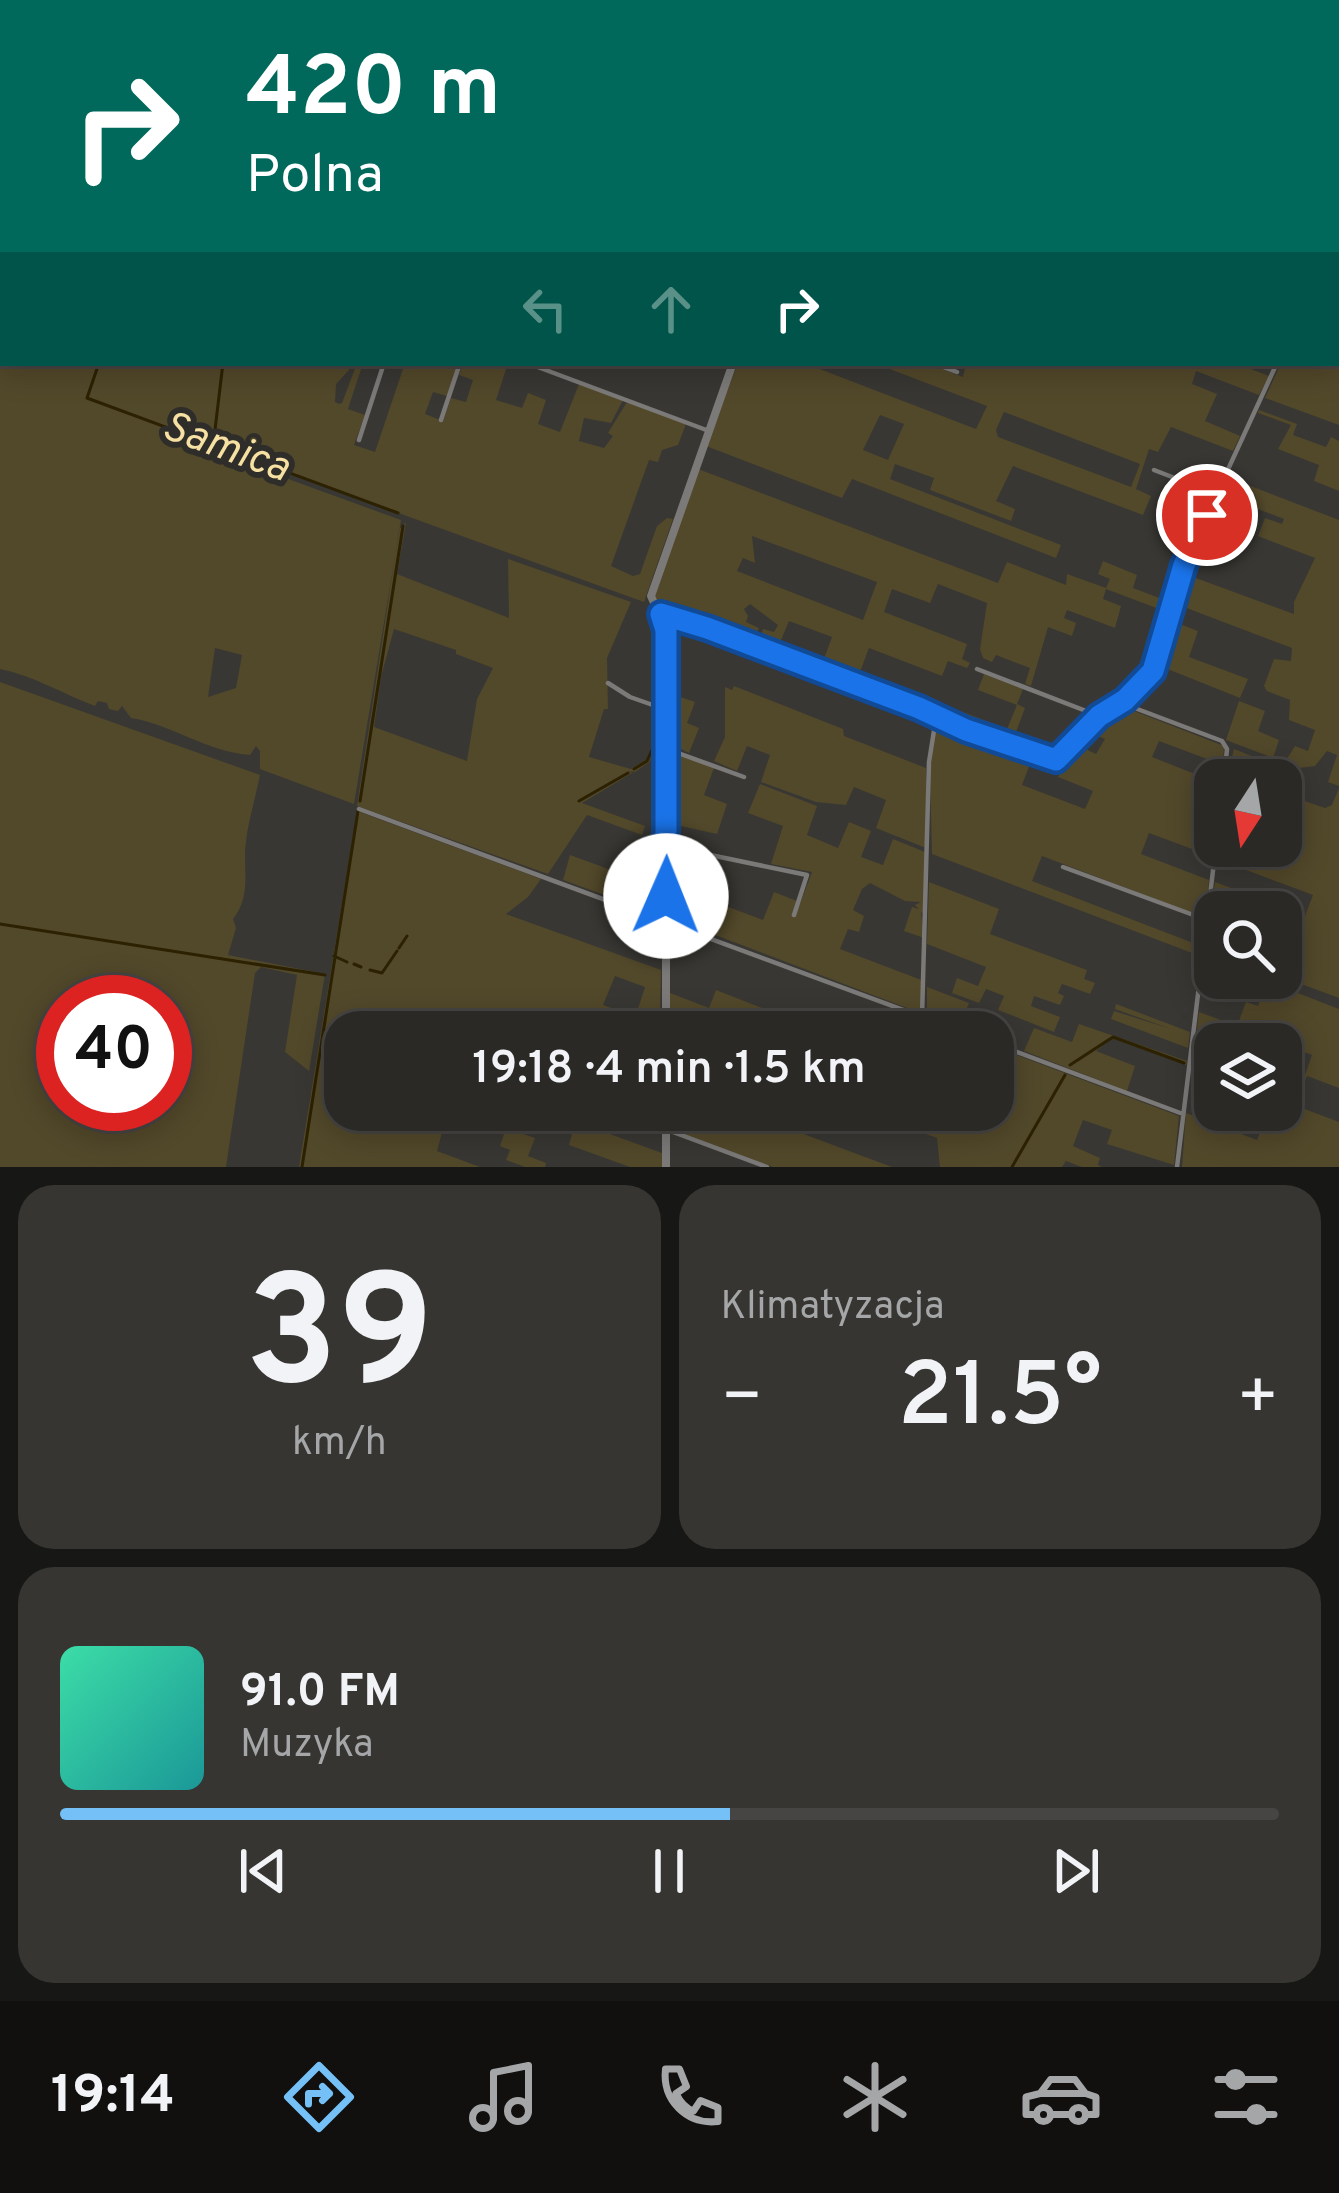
<!DOCTYPE html>
<html lang="pl">
<meta charset="utf-8">
<style>
body{margin:0;font-family:Overpass,sans-serif;background:#363532;color:#f1f3f6;height:100vh;display:flex;flex-direction:column;font-size:45px;white-space:nowrap}
*{box-sizing:border-box;margin:0}
p{font-size:39px;color:#a5a6a7}
.icon{flex:none;width:66px;height:66px;fill:none;stroke:currentColor;stroke-width:2;stroke-linecap:round;stroke-linejoin:round}
.map{position:relative;height:1167px;overflow:hidden}
.panel{display:flex;flex-direction:column;gap:18px;padding:18px;background:#171715;flex:1}
.panel>*{flex:none}
.hud{position:absolute;left:0px;top:0px;width:1341px;height:366px;box-shadow:0 6px 30px #0003,0 0 0 3px #464543;background:#00695c;color:#fff;overflow:hidden}
.needle{width:78px;rotate:192deg}
.controls{position:absolute;left:1194px;top:759px;display:grid;gap:24px}
.controls a{display:grid;place-items:center;width:108px;height:108px;border-radius:24px;background:#2a2926;box-shadow:0 6px 30px #0003,0 0 0 3px #464543;font-size:60px}
.speed{position:absolute;left:36px;top:975px;display:flex;gap:24px;font-size:60px;font-weight:700;text-align:center}
.speed>*{display:grid;place-content:center;width:156px;height:156px;border-radius:50%;background:#2a2926;box-shadow:0 6px 30px #0003,0 0 0 3px #464543;line-height:1}
.speed .limit{border:18px solid #d22;background:#fff;color:#111}
.pin{position:absolute;display:grid;place-items:center;width:102px;height:102px;color:#fff;margin:-51px;border:6px solid #fff;border-radius:50%;box-shadow:0 3px 12px #0007}
.me{position:absolute;width:132px;margin:-66px;rotate:1deg;stroke-linejoin:round;filter:drop-shadow(0 0 9px #0008)}
.turn{display:flex;align-items:center;gap:42px;height:252px;padding:0 48px;font-size:54px}
.turn .icon{width:156px;height:156px;stroke-width:2.5}
.turn b{display:block;font-size:84px;line-height:102px}
.lanes{display:flex;align-items:center;height:114px;padding:0 48px;background:#0003;justify-content:center;gap:60px;direction:ltr}
.lanes .off{opacity:.35}
.big{font-size:90px;font-weight:600;line-height:1.1}
.panel .card{flex:1;display:flex;flex-direction:column;justify-content:center;gap:18px;min-width:0;padding:0 42px;border-radius:36px;background:#363532}
.panel .dial{align-items:center;gap:0}
.dial b{font-size:156px;line-height:1}
.song{display:flex;align-items:center;gap:36px}
.cover{width:144px;height:144px;border-radius:18px;background:linear-gradient(135deg,hsl(160 70% 55%),hsl(180 70% 35%))}
.played{height:12px;border-radius:6px;background:linear-gradient(90deg,#75c0f6 55%,#464543 55%)}
.keys{display:flex;justify-content:space-around;direction:ltr}
.heat{display:flex;justify-content:space-between;align-items:center;font-size:66px;direction:ltr}
.panel .tiles{flex:1;display:grid;gap:18px;grid-template-columns:1fr 1fr}
.card:last-child{grid-column:span 2}
.trip{position:absolute;left:324px;top:1011px;width:690px;height:120px;border-radius:36px;background:#2a2926;box-shadow:0 6px 30px #0003,0 0 0 3px #464543;font-weight:600;line-height:120px;text-align:center}
.tabs{display:flex;height:192px;justify-content:space-around;align-items:center;background:#11100f;color:#a5a6a7}
.tabs .icon{width:84px;height:84px}
.tabs .current{color:#75c0f6}
.tabs b{font-size:54px;color:#f1f3f6}
.map>svg:first-child{display:block}
</style>
<div class="map">
<svg width="1339" height="1167" viewBox="0 0 1339 1167">
<rect width="100%" height="100%" fill="#383733"/>
<path fill="#52482a" fill-rule="evenodd" d="M 0,0 L 228,0 L 3,3 L 3,363 L 340,363 L 339,368 L 348,363 L 349,370 L 336,384 L 335,402 L 339,404 L 342,403 L 356,366 L 363,363 L 348,409 L 365,415 L 354,445 L 375,452 L 405,363 L 458,363 L 447,396 L 433,392 L 425,414 L 443,421 L 451,398 L 466,402 L 473,380 L 459,375 L 463,363 L 508,363 L 496,400 L 522,408 L 528,393 L 546,400 L 538,424 L 560,432 L 579,384 L 623,400 L 611,423 L 584,418 L 579,441 L 604,448 L 613,436 L 608,433 L 627,402 L 686,424 L 678,445 L 662,450 L 658,462 L 649,460 L 611,566 L 633,576 L 640,574 L 657,526 L 667,518 L 673,519 L 644,602 L 222,449 L 222,455 L 401,520 L 354,804 L 260,769 L 260,751 L 256,746 L 250,755 C 204,751 174,725 131,718 L 122,706 L 118,711 L 109,709 L 107,703 L 98,701 L 95,706 C 63,694 34,676 0,669 ZM 215,648 L 242,655 L 236,688 L 208,697 Z
M 239,0 L 609,0 L 617,3 L 237,3 Z
M 1339,324 L 1339,425 L 1265,398 L 1281,363 L 1338,363 Z
M 738,363 L 804,363 L 976,429 L 987,406 L 874,363 L 926,363 L 963,377 L 965,369 L 944,363 L 1235,363 L 1269,376 L 1259,395 L 1196,371 L 1192,384 L 1217,394 L 1205,421 L 1240,436 L 1233,451 L 1171,427 L 1158,452 L 1149,449 L 1136,489 L 1151,496 L 1143,515 L 1013,466 L 996,501 L 1015,509 L 1011,521 L 930,490 L 934,478 L 895,464 L 890,479 L 1061,545 L 1056,558 L 852,479 L 842,498 L 706,446 ZM 1004,412 L 1140,464 L 1131,487 L 998,437 L 996,430 ZM 880,415 L 904,424 L 888,460 L 863,450 Z
M 1259,410 L 1297,424 L 1293,435 L 1326,447 L 1331,437 L 1339,441 L 1339,491 L 1314,481 L 1319,465 L 1278,449 L 1291,425 L 1258,413 Z
M 698,469 L 998,583 L 1007,562 L 1066,585 L 1067,574 L 1106,588 L 1110,579 L 1098,574 L 1103,561 L 1137,575 L 1133,588 L 1170,602 L 1167,612 L 1106,589 L 1103,599 L 1121,606 L 1115,628 L 1067,610 L 1064,618 L 1076,623 L 1072,636 L 1048,627 L 1031,686 L 1025,684 L 1030,668 L 996,655 L 992,662 L 983,658 L 980,649 L 987,603 L 938,584 L 930,603 L 892,589 L 884,612 L 967,644 L 962,659 L 970,663 L 967,668 L 948,661 L 942,676 L 869,648 L 860,672 L 1007,729 L 1017,705 L 978,690 L 984,674 L 1023,689 L 1017,704 L 1025,708 L 1016,732 L 1028,738 L 1027,745 L 1039,749 L 1042,743 L 1064,751 L 1051,758 L 821,667 L 832,637 L 789,621 L 776,652 L 757,645 L 763,629 L 774,632 L 778,625 L 750,604 L 744,609 L 748,616 L 746,622 L 759,628 L 752,643 L 655,603 L 654,593 ZM 752,536 L 877,582 L 863,620 L 737,571 L 743,558 L 755,563 Z
M 1227,477 L 1339,520 L 1339,786 L 1328,782 L 1337,755 L 1327,751 L 1315,766 L 1299,768 L 1285,762 L 1295,746 L 1308,751 L 1315,730 L 1289,720 L 1290,700 L 1267,691 L 1264,686 L 1274,659 L 1291,661 L 1292,648 L 1176,604 L 1185,574 L 1294,614 L 1294,602 L 1315,558 L 1258,536 L 1265,518 L 1282,524 L 1284,519 L 1219,494 Z
M 406,522 L 397,574 L 509,618 L 508,559 L 631,602 L 607,658 L 608,709 L 604,709 L 589,757 L 631,769 L 647,759 L 660,729 L 663,734 L 649,762 L 635,772 L 629,771 L 632,773 L 582,803 L 645,826 L 642,835 L 587,815 L 548,874 L 357,806 L 399,530 ZM 394,629 L 456,650 L 456,654 L 493,668 L 477,699 L 467,761 L 374,727 L 381,677 Z
M 1172,621 L 1198,631 L 1189,657 L 1248,679 L 1240,698 L 1160,666 Z
M 0,682 L 260,775 C 255,800 246,828 245,853 C 245,876 249,900 233,919 L 236,928 L 228,955 L 325,974 L 309,1071 L 285,1052 L 297,975 L 261,967 L 255,973 L 226,1167 L 0,1167 ZM 63,1002 L 165,1002 L 165,1104 L 63,1104 Z
M 734,686 L 843,729 L 844,736 L 926,768 L 926,848 L 876,828 L 886,800 L 854,787 L 846,805 L 816,802 L 761,782 L 770,755 L 747,746 L 737,771 L 714,761 L 725,737 L 725,687 L 732,690 Z
M 672,694 L 695,702 L 687,723 L 699,728 L 689,753 L 669,743 Z
M 1239,701 L 1265,711 L 1258,731 L 1279,740 L 1273,758 L 1226,740 Z
M 1116,704 L 1224,746 L 1223,765 L 1159,741 L 1152,757 L 1215,782 L 1211,856 L 1149,833 L 1141,854 L 1209,880 L 1205,918 L 1042,856 L 1032,881 L 1201,946 L 1200,956 L 932,854 L 930,774 L 935,725 L 942,722 L 1033,756 L 1022,785 L 1085,809 L 1093,791 L 1058,777 L 1075,744 L 1096,754 L 1105,739 L 1086,731 Z
M 1234,749 L 1297,774 L 1289,795 L 1281,792 L 1281,780 L 1247,780 L 1228,773 Z
M 673,752 L 714,768 L 704,795 L 727,804 L 717,834 L 672,824 L 669,756 Z
M 760,784 L 817,806 L 807,835 L 838,848 L 849,822 L 871,831 L 861,857 L 883,865 L 893,839 L 925,852 L 924,914 L 921,912 L 924,938 L 904,931 L 912,907 L 919,909 L 915,905 L 921,902 L 905,901 L 870,883 L 862,889 L 853,910 L 864,916 L 859,932 L 848,929 L 840,949 L 924,981 L 920,1013 L 668,917 L 668,884 L 763,920 L 774,892 L 797,901 L 792,916 L 795,917 L 812,872 L 771,864 L 783,826 L 748,813 Z
M 1339,788 L 1339,998 L 1285,978 L 1295,952 L 1281,946 L 1281,912 L 1215,912 L 1215,921 L 1210,919 L 1215,882 L 1305,916 L 1313,895 L 1217,859 L 1219,846 L 1281,846 L 1281,826 L 1293,797 L 1325,808 L 1332,805 Z
M 357,811 L 541,879 L 528,897 L 506,914 L 661,970 L 660,1021 L 637,1012 L 645,987 L 615,976 L 603,1005 L 662,1027 L 662,1032 L 633,1032 L 574,1011 L 570,1014 L 563,1032 L 487,1032 L 467,1025 L 464,1032 L 345,1032 L 345,1110 L 452,1110 L 447,1113 L 437,1151 L 480,1167 L 299,1167 Z
M 570,855 L 622,874 L 613,898 L 563,880 Z
M 929,882 L 999,909 L 990,934 L 1087,970 L 1084,979 L 1095,983 L 1090,994 L 1062,984 L 1058,993 L 1064,996 L 1060,1005 L 1034,996 L 1031,1006 L 1060,1017 L 1054,1032 L 998,1010 L 1004,996 L 986,989 L 979,1003 L 952,993 L 957,978 L 978,986 L 986,967 L 927,944 Z
M 1267,981 L 1339,1009 L 1339,1088 L 1307,1076 L 1297,1101 L 1281,1096 L 1281,1066 L 1305,1075 L 1312,1055 L 1278,1042 L 1234,1044 L 1197,1030 L 1199,1012 L 1237,1026 L 1246,1002 L 1258,1006 Z
M 927,987 L 969,1003 L 959,1027 L 927,1015 Z
M 716,990 L 824,1032 L 670,1032 L 670,993 L 709,1008 Z
M 1116,1004 L 1190,1032 L 1188,1048 L 1111,1019 L 1114,1011 L 1171,1029 L 1115,1009 Z
M 1079,1024 L 1187,1061 L 1186,1065 L 1112,1038 L 1096,1051 L 1135,1066 L 1127,1091 L 1024,1051 L 1034,1028 L 1072,1042 Z
M 993,1046 L 1179,1116 L 1174,1165 L 1107,1144 L 1112,1130 L 1083,1120 L 1073,1146 L 1100,1158 L 1098,1165 L 1102,1167 L 1082,1167 L 1066,1161 L 1062,1167 L 940,1167 L 937,1138 L 861,1110 L 993,1110 Z
M 1281,1100 L 1339,1122 L 1339,1167 L 1182,1167 L 1186,1113 L 1257,1140 L 1261,1130 L 1236,1120 L 1238,1110 L 1281,1110 Z
M 517,1110 L 544,1110 L 662,1153 L 662,1167 L 630,1167 L 569,1145 L 573,1130 Z
M 670,1110 L 739,1110 L 892,1167 L 773,1167 L 670,1129 Z
M 506,1128 L 535,1138 L 528,1156 L 546,1163 L 545,1167 L 525,1167 L 506,1160 L 510,1150 L 500,1146 Z"/>
<g fill="none" stroke-linecap="round" stroke-linejoin="round">
<path stroke="#2c2100" stroke-width="3" d="M 456,0 L 464,3
M 330,3 L 331,0
M 0,46 L 3,50
M 99,363 L 87,398 L 398,513
M 214,438 L 223,363
M 634,769 L 647,761 L 661,731
M 360,801 L 403,526
M 579,801 L 628,773
M 0,924 L 325,975
M 399,948 L 407,936
M 334,956 L 347,962
M 354,964 L 361,967
M 370,970 L 382,973 L 397,951
M 1195,1063 L 1214,1064
M 1070,1065 L 1113,1037 L 1184,1063
M 302,1167 L 358,811
M 1012,1167 L 1065,1075"/>
<path stroke="#7b7a79" stroke-width="4.5" d="M 1338,235 L 1339,233
M 1338,291 L 1339,291
M 527,363 L 709,431
M 932,363 L 957,372
M 441,420 L 460,363
M 359,440 L 384,363
M 1154,470 L 1216,494
M 661,614 L 670,614 C 750,645 832,674 912,706 C 950,721 1021,762 1060,759 L 1099,716 L 1125,700 L 1152,671 L 1184,565 L 1277,363
M 977,669 L 1099,716
M 608,683 L 630,697 L 667,710
M 1125,700 L 1132,707 L 1222,741 L 1227,749 L 1224,780
M 667,749 L 744,777
M 359,809 L 963,1032
M 667,846 L 807,875 L 794,915
M 1063,867 L 1207,920
M 1204,946 L 1215,950
M 1281,975 L 1283,975
M 922,1017 L 929,762 L 936,718
M 993,1043 L 1183,1114
M 614,1110 L 767,1167
M 1177,1167 L 1216,846"/>
<path stroke="#7b7a79" stroke-width="8" d="M 1106,0 L 1114,3
M 864,3 L 865,0
M 1338,89 L 1339,90
M 666,1032 L 666,630 L 651,596 L 733,363
M 666,1167 L 666,1110"/>
</g>
<g fill="none" stroke-linecap="round" stroke-linejoin="round">
<defs>
<path id="route" d="M 666,896 L 666,630 L 661,614 L 707,628 L 919,708 L 966,730 L 1056,760 L 1099,716 L 1125,700 L 1153,671 L 1184,565 L 1207,515"/>
</defs>
<use href="#route" stroke="#114b97" stroke-width="30"/>
<use href="#route" stroke="#1a73e8" stroke-width="21"/>
</g>
<g text-anchor="middle" dominant-baseline="central" stroke-width="12" stroke-linejoin="round" paint-order="stroke">
<g font-size="42" font-style="italic" fill="#f6e0a2" stroke="#2e2d29">
<text transform="translate(225 449) rotate(20)">Samica</text>
</g>
</g>
</svg>
<div class="controls">
<a><svg class="needle" viewBox="-14 -14 28 28"><path d="M0-13l5 13h-10z" fill="#e53935"/><path d="M0 13l5-13h-10z" fill="#a5a6a7"/></svg></a>
<a><svg class="icon" aria-label="search" viewBox="0 0 24 24"><circle cx="10" cy="10" r="6"/><path d="M15 15l6 6"/></svg></a>
<a><svg class="icon" aria-label="layers" viewBox="0 0 24 24"><path d="M12 4l9 5-9 5-9-5zM3 14l9 5 9-5"/></svg></a>
</div>
<div class="speed"><div class="limit">40</div></div>
<div class="pin" style="left:1207px;top:515px;background:#d93025"><svg class="icon" aria-label="arrive" viewBox="0 0 24 24"><path d="M6 21V4h12l-3 4 3 4H6"/></svg></div>
<svg class="me" style="left:666px;top:896px" viewBox="-20 -20 40 40"><circle r="19" fill="#fff"/><path d="M0-13L10 11 0 6-10 11z" fill="#1a73e8"/></svg>
<div class="trip">19:18 · 4 min · 1.5 km</div>
<div class="hud">
<div class="turn"><svg class="icon" aria-label="right" viewBox="0 0 24 24"><path d="M7 20v-9h11M14 6l5 5-5 5"/></svg><div><b>420 m</b>Polna</div></div>
<div class="lanes"><svg class="icon off" aria-label="left" viewBox="0 0 24 24"><path d="M17 20v-9H6M10 6l-5 5 5 5"/></svg><svg class="icon off" aria-label="ahead" viewBox="0 0 24 24"><path d="M12 20V5M6 11l6-6 6 6"/></svg><svg class="icon" aria-label="right" viewBox="0 0 24 24"><path d="M7 20v-9h11M14 6l5 5-5 5"/></svg></div>
</div>
</div>
<section class="panel">
<div class="tiles">
<div class="card dial"><b>39</b><p>km/h</p></div>
<div class="card"><p>Klimatyzacja</p>
<div class="heat"><a>−</a><b class="big">21.5°</b><a>+</a></div>
</div>
<div class="card">
<div class="song"><i class="cover"></i><div><b>91.0 FM</b><p>Muzyka</p></div></div>
<div class="played"></div>
<div class="keys"><svg class="icon" aria-label="previous" viewBox="0 0 24 24"><path d="M18 5L8 12l10 7zM5 5v14"/></svg><svg class="icon" aria-label="pause" viewBox="0 0 24 24"><path d="M8 5v14M16 5v14"/></svg><svg class="icon" aria-label="next" viewBox="0 0 24 24"><path d="M6 5l10 7-10 7zM19 5v14"/></svg></div>
</div>
</div>
</section>
<nav class="tabs">
<b>19:14</b>
<svg class="icon current" aria-label="directions" viewBox="0 0 24 24"><path d="M12 3l9 9-9 9-9-9zM9 14v-3h6M13 9l2 2-2 2"/></svg>
<svg class="icon" aria-label="music" viewBox="0 0 24 24"><path d="M9 18V5l10-2v13"/><circle cx="6" cy="18" r="3"/><circle cx="16" cy="16" r="3"/></svg>
<svg class="icon" aria-label="phone" viewBox="0 0 24 24"><path d="M5 4h4l2 5-3 2q2 4 5 5l2-3 5 2v4C11 20 4 13 5 4z"/></svg>
<svg class="icon" aria-label="climate" viewBox="0 0 24 24"><path d="M12 3v18M4 7l16 10M4 17L20 7"/></svg>
<svg class="icon" aria-label="car" viewBox="0 0 24 24"><path d="M5 17H2v-5l4-1 3-4h7l3 4 3 1v5h-3M9 17h6M6 11h13"/><circle cx="7" cy="17" r="2"/><circle cx="17" cy="17" r="2"/></svg>
<svg class="icon" aria-label="filters" viewBox="0 0 24 24"><path d="M4 7h16M4 17h16"/><circle cx="9" cy="7" r="2"/><circle cx="15" cy="17" r="2"/></svg>
</nav>
